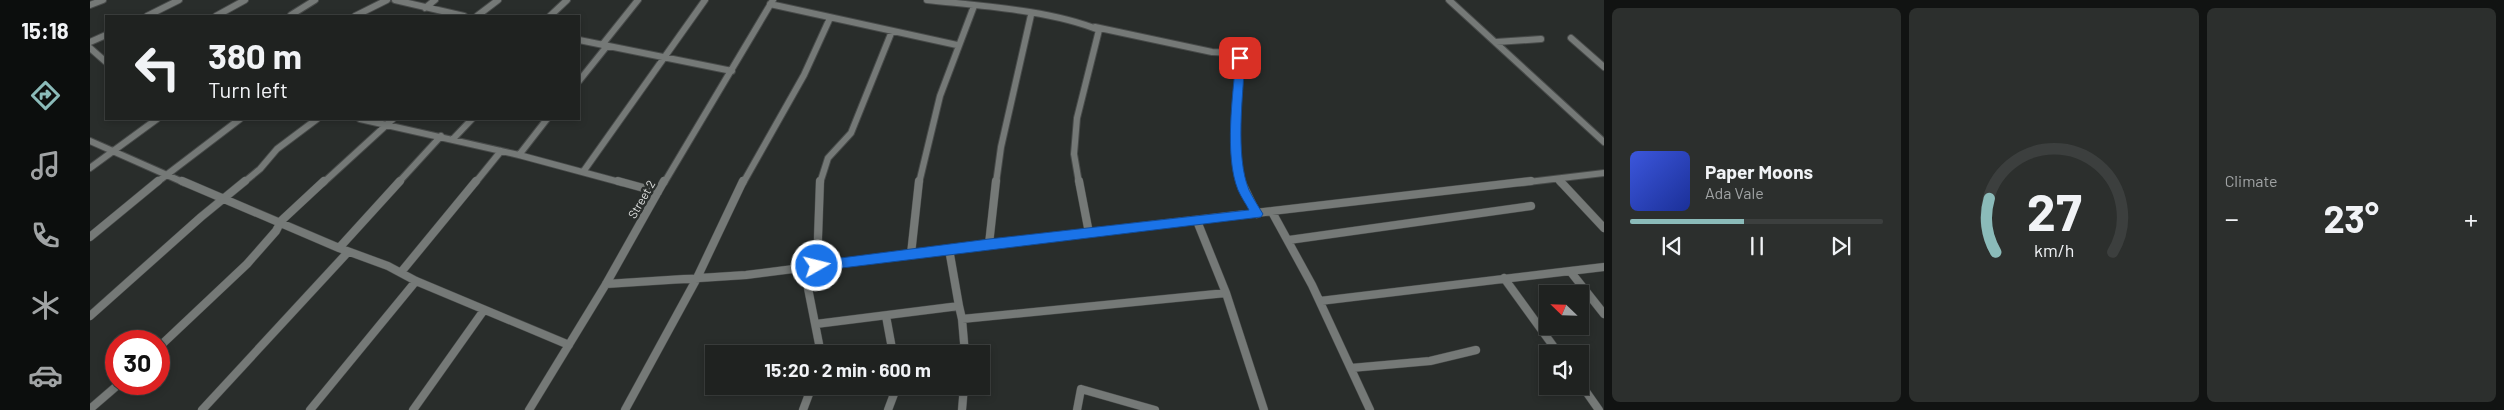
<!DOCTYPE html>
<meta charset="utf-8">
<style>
body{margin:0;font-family:Barlow,sans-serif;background:#2c2f2d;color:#f1f3f6;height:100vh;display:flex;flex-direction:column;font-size:19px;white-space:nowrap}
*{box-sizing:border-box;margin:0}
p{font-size:16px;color:#a1a4a5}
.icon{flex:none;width:28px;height:28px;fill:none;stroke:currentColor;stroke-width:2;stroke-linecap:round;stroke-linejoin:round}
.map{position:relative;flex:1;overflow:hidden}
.panel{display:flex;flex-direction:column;gap:8px;padding:8px;background:#111312;width:900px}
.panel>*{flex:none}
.hud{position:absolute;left:15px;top:15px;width:475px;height:105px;border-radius:0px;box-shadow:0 2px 8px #0003,0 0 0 1px #3c3f3e;background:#1f2220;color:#f1f3f6;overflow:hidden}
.needle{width:32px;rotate:293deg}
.fabs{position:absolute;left:1449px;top:285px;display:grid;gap:10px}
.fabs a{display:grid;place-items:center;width:50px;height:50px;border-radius:0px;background:#1f2220;box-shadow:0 2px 8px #0003,0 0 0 1px #3c3f3e;font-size:25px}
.speed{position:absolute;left:15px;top:330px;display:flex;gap:10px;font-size:25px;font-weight:700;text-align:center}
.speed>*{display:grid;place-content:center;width:65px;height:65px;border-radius:50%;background:#1f2220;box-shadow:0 2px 8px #0003,0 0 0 1px #3c3f3e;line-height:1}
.speed .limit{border:8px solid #d22;background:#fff;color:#111}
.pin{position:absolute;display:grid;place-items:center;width:42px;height:42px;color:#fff;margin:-21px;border-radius:10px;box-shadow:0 2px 8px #0006}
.me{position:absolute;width:55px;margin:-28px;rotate:82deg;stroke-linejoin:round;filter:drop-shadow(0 0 4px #0008)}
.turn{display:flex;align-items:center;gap:18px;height:105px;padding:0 20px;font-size:22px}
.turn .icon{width:65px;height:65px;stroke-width:2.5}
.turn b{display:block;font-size:35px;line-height:42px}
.big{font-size:38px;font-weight:700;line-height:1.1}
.panel .card{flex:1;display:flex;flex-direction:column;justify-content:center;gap:8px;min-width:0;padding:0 18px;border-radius:8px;background:#2c2f2d}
.panel .dial{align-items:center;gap:0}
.dial svg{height:130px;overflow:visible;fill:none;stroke:#3c3f3e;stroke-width:7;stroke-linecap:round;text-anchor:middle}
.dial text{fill:#f1f3f6;stroke:none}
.song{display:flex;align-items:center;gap:15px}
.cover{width:60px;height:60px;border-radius:8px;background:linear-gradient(135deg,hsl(230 70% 55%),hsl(230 70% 35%))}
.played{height:5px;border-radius:2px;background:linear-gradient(90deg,#8bbbb9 45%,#3c3f3e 45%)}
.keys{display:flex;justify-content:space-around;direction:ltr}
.heat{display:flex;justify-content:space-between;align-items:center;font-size:28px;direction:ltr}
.panel .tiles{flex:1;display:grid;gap:8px;grid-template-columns:repeat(3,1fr)}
.trip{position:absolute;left:615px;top:345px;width:285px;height:50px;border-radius:0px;background:#1f2220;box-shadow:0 2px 8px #0003,0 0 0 1px #3c3f3e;font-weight:700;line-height:50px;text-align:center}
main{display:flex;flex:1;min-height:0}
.menu{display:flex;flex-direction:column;width:90px;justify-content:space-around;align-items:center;background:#0c0e0d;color:#a1a4a5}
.menu .icon{width:35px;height:35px}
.menu .selected{color:#8bbbb9}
.menu b{font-size:22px;color:#f1f3f6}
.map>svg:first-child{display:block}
</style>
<main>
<nav class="menu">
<b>15:18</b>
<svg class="icon selected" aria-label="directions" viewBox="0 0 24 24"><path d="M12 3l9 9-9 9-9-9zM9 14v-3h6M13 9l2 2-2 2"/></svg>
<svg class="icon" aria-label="music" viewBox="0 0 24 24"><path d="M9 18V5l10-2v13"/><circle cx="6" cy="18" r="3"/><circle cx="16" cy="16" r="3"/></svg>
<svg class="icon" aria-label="phone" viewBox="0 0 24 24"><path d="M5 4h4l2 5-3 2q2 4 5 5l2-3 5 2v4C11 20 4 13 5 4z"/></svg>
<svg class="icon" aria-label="climate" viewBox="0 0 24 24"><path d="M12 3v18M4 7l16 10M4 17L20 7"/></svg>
<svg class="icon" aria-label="car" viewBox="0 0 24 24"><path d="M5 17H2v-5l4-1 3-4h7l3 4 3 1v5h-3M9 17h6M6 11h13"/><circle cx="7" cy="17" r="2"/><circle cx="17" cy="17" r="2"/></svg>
</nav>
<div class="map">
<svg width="1514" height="410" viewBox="0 0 1514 410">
<rect width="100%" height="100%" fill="#292d2b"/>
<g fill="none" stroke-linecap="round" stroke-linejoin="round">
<defs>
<path id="minor-far1" d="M 305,0 L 374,16
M 837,0 C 891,6 960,10 1009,30 L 987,118 L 984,154 L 989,183
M 1359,0 L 1514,142
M 680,4 L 867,45
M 0,5 L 13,0
M 335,8 L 345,0
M 201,15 L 225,0
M 57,16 L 89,0
M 126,16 L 155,0
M 265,16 L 297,0
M 387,16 L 408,0
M 460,16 L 477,0
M 1005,27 L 1122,52 L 1146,53 L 1150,58 L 1145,134 L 1147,165 L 1151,183
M 1481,38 L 1514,67
M 489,40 L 642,71
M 0,42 L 16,35
M 1406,42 L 1451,39
M 512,45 L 548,0
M 0,48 L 16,62
M 489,81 L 517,46
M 270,119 L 429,155 L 533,183
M 363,139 L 382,119
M 0,141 L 95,183
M 429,155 L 457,119
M 0,168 L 67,119
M 493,172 L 615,0
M 1468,179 L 1471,183
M 66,183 L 150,119
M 153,183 L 170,169 L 187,149 L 227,119
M 233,183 L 303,119
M 308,183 L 351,136
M 385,183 L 411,151
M 574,183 L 683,0
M 653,183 L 714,75 L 740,18
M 730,183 L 738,158 L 761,133 L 802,31
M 829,183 L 850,96 L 884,6
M 906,183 L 911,147 L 941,15
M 1430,183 L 1514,173"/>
<path id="minor" d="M 92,181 L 249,248 L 298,266 L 326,281 L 479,345
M 528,181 L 568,192
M 989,181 L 999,233
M 1151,181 L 1167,214
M 1470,181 L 1514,228
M 1182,212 L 1222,285 L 1280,410
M 1107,221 L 1136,293 L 1174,410
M 0,237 L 68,181
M 1199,240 L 1441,206
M 899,244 L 906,181
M 249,248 L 310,181
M 859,249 L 869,306
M 821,254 L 829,181
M 727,266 L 730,181
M 714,268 L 731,354
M 312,271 L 386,181
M 1480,271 L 1514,267
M 1414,278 L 1469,354
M 516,284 L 656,275 L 899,244 L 1441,181
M 1230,301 L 1480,271 L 1514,314
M 0,316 L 111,217 L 155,181
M 796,316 L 803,354
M 726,324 L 869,306 L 872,319
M 69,347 L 157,264 L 186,231 L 191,221 L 234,181
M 875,354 L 872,319 L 1136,293
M 1261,368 L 1340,361 L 1386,350
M 1490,383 L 1509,410
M 0,409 L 29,384
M 112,410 L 258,252
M 220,410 L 326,281
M 323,410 L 394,310
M 439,410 L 516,284 L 574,181
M 535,410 L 606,280 L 653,181
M 713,410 L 722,386
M 798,410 L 807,386
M 872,410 L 874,386
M 987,410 L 991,389 L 1065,410"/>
</defs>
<use href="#minor-far1" stroke="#474a49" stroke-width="8"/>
<use href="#minor" stroke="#474a49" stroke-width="9"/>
<use href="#minor-far1" stroke="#757977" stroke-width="6"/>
<use href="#minor" stroke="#757977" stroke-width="8"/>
</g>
<path fill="#1a73e8" stroke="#114b97" d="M 1150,55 L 1155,58 C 1153,95 1145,156 1159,190 C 1163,198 1168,206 1173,214 L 1171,217 L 727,271 L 721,266 L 727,261 L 899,239 L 1159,210 C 1156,204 1151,197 1148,190 C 1134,155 1143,95 1146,58 Z"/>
<g text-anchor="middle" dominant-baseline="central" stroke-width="5" stroke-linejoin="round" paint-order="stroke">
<g font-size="12" fill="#dfe1e0" stroke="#292d2b">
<text transform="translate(551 199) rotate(-60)">Street 2</text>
</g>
</g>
</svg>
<div class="fabs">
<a><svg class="needle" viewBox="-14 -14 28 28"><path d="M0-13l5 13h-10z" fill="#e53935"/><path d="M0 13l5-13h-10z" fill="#a1a4a5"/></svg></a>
<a><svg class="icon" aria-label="sound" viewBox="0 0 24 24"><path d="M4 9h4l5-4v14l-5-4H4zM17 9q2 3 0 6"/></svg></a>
</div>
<div class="speed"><div class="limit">30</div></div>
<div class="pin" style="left:1150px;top:58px;background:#d93025"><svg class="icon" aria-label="arrive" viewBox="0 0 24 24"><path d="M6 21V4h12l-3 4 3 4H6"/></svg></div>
<svg class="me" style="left:727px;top:266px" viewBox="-20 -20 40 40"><circle r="17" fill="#1a73e8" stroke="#fff" stroke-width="3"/><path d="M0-11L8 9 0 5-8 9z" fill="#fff"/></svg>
<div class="trip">15:20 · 2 min · 600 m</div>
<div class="hud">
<div class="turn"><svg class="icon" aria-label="left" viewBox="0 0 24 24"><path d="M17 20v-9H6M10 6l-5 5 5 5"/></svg><div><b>380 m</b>Turn left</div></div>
</div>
</div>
<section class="panel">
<div class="tiles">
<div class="card">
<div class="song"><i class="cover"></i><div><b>Paper Moons</b><p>Ada Vale</p></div></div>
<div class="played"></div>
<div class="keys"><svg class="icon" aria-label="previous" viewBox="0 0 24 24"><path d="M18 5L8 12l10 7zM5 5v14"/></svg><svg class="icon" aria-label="pause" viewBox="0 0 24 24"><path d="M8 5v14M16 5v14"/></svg><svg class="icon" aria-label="next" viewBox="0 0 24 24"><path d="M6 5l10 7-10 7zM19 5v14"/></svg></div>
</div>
<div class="card dial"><svg viewBox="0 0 100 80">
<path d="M14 69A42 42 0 1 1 86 69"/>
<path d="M14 69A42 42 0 0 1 10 36" stroke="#8bbbb9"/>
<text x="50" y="56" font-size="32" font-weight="700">27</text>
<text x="50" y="72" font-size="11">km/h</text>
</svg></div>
<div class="card"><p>Climate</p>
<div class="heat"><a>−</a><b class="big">23°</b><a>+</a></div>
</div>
</div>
</section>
</main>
